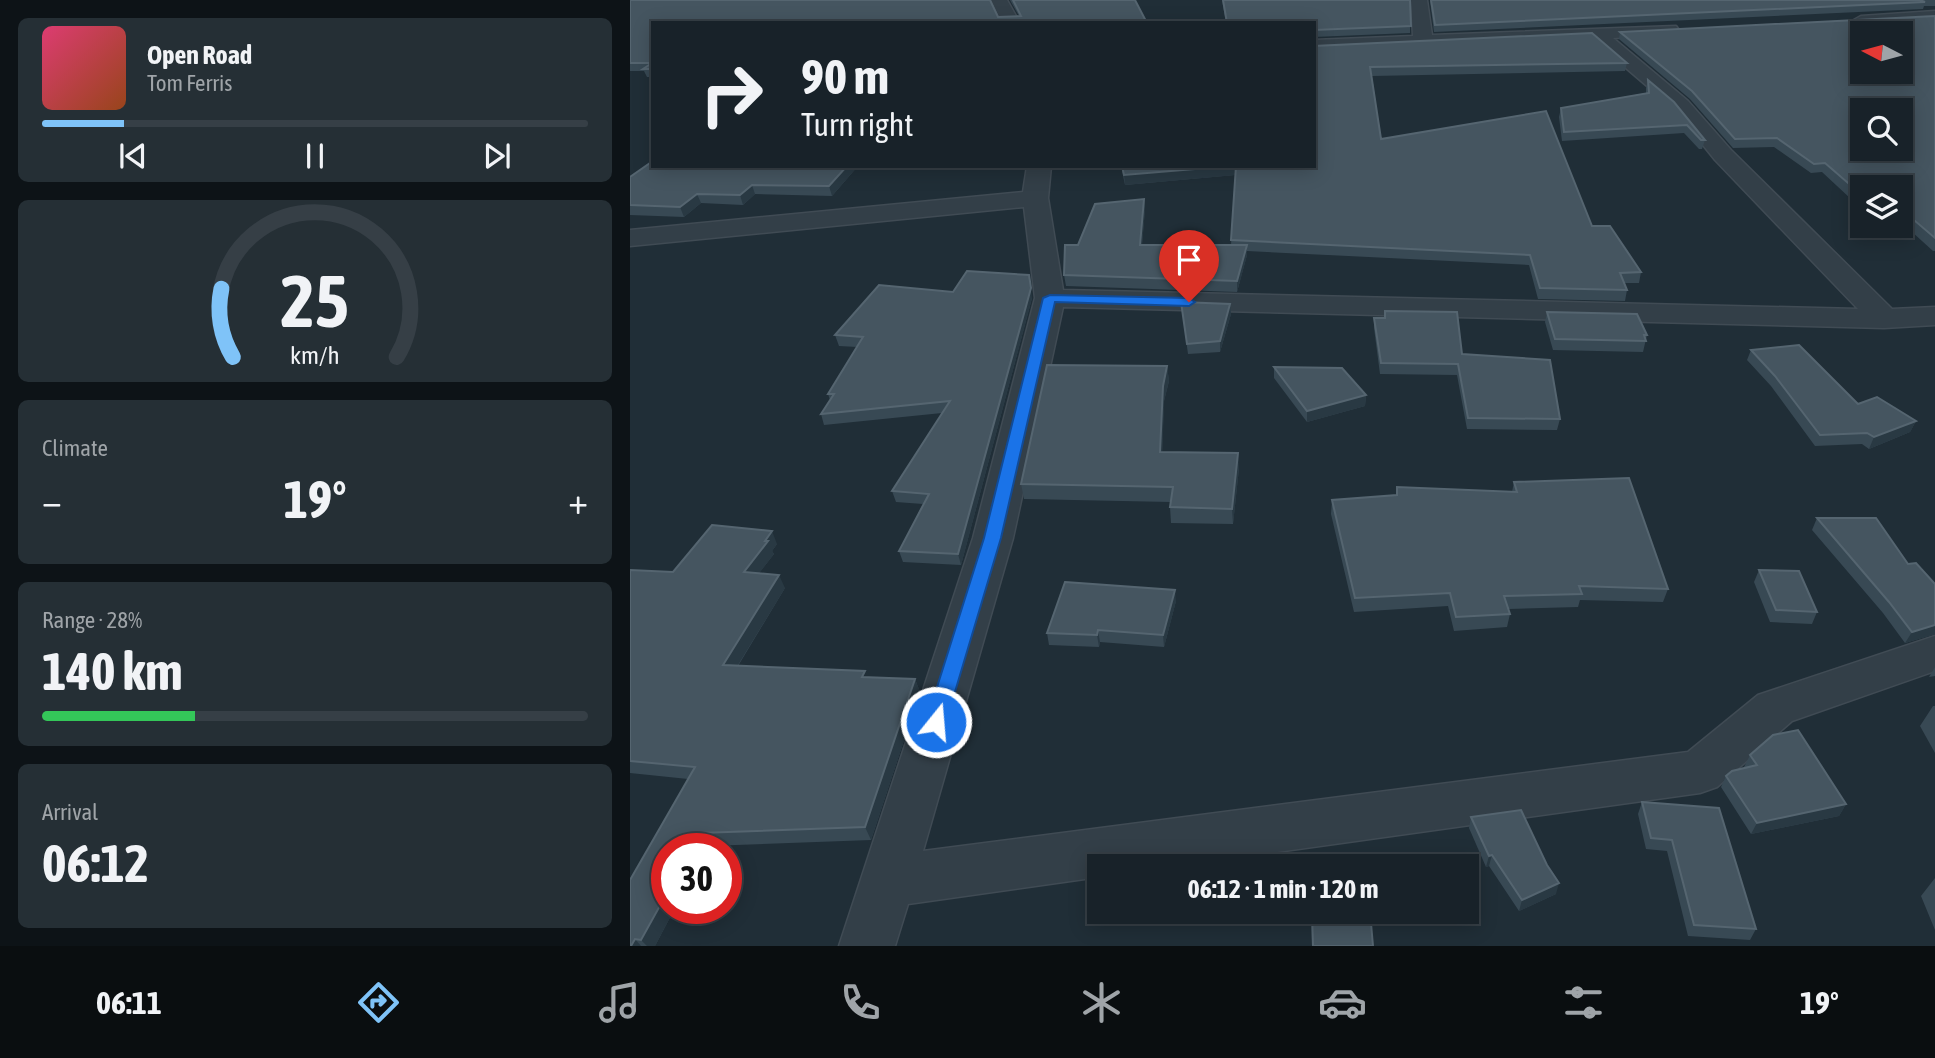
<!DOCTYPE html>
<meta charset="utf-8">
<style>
body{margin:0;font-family:"Asap Condensed",sans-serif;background:#252f35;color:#f1f3f6;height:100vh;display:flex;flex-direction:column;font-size:26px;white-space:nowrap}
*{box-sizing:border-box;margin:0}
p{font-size:23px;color:#9fa4a8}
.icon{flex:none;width:38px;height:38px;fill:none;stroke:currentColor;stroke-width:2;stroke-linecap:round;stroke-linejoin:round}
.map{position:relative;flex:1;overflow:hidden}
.sheet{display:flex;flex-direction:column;gap:18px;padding:18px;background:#0d1317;width:630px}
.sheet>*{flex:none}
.guide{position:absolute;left:21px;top:21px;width:665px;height:147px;border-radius:0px;box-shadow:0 4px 18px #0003,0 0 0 2px #363f46;background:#182229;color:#f1f3f6;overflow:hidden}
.needle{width:46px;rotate:276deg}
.controls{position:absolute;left:1220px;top:21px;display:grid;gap:14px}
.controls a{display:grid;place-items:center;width:63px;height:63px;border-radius:0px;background:#182229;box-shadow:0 4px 18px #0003,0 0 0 2px #363f46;font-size:35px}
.speed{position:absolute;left:21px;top:833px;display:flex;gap:14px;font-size:35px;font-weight:700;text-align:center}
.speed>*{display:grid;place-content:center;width:91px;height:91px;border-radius:50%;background:#182229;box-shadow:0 4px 18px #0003,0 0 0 2px #363f46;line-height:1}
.speed .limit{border:10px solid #d22;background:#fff;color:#111}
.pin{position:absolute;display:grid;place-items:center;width:60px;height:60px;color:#fff;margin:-72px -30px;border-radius:50% 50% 50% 0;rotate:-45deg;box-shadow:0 0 7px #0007}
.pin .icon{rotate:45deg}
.me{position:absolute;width:77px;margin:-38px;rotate:17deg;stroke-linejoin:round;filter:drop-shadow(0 0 5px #0008)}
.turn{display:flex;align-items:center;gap:24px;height:147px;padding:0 35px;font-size:32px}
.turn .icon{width:91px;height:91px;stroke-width:2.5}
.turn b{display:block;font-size:49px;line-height:60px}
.big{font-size:52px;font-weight:700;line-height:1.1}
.sheet .widget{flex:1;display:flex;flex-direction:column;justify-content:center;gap:10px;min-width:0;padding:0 24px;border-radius:10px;background:#252f35}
.sheet .dial{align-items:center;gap:0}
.dial svg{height:182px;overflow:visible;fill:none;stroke:#363f46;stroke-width:7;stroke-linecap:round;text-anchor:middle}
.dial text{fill:#f1f3f6;stroke:none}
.song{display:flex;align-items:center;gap:21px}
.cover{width:84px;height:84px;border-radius:10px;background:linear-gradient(135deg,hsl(340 70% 55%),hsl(20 70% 35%))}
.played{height:7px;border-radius:4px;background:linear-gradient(90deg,#7fc3f8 15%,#363f46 15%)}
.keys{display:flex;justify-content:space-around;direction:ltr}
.heat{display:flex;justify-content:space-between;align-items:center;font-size:38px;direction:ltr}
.charge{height:10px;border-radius:5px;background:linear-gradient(90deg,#34c759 28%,#363f46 0)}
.trip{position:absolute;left:457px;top:854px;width:392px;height:70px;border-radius:0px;background:#182229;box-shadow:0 4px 18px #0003,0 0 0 2px #363f46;font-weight:700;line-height:70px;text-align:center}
.tab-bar{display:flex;height:112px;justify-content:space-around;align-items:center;background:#0a0e10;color:#9fa4a8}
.tab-bar .icon{width:49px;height:49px}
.tab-bar .current{color:#7fc3f8}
.tab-bar b{font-size:32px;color:#f1f3f6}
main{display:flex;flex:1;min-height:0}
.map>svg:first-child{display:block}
</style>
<main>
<section class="sheet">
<div class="widget">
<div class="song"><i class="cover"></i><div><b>Open Road</b><p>Tom Ferris</p></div></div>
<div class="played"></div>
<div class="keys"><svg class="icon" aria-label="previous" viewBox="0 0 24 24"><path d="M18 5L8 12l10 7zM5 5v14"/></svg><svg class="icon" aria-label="pause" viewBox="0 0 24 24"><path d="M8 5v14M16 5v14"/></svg><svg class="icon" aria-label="next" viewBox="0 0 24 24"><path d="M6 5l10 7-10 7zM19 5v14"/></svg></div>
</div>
<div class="widget dial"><svg viewBox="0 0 100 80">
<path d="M14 69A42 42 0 1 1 86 69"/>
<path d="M14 69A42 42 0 0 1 9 39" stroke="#7fc3f8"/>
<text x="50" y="56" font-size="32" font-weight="700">25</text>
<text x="50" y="72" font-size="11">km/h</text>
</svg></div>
<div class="widget"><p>Climate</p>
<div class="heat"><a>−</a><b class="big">19°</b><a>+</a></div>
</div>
<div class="widget"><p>Range · 28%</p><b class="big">140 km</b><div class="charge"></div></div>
<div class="widget"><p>Arrival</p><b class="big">06:12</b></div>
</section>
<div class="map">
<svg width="1305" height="946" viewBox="0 0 1305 946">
<rect width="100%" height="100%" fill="#202e37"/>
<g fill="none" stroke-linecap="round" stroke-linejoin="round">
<defs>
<path id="street" d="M 361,0 L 377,0 L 390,23 L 372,23 Z
M 781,0 L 797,0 L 802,35 L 1046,26 L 1049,30 L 1040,35 L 983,38 L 1058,101 L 1101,150 L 1262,309 L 1305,307 L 1305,325 L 1254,328 L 433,307 L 383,538 L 293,851 L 1058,752 L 1128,695 L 1305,636 L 1305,671 L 1162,721 L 1087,787 L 1070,793 L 546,866 L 469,866 L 469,877 L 278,904 L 265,946 L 209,946 L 343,538 L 405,298 L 394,207 L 0,246 L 0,230 L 393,192 L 397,166 L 421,166 L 418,198 L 433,290 L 1228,309 L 1085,160 L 1044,109 L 962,39 L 684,52 L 684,40 L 783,36 Z
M 1305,11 L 1305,21 L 1231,26 L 1222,21 L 1231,16 Z"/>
</defs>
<use href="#street" stroke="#404b54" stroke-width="3"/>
<use href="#street" fill="#333f48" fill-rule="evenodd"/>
</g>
<path fill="#384954" d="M 0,0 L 368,17 L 389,16 L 380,0 L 505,0 L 517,23 L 23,23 L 23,77 L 17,77 L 14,71 L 0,71 Z
M 592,0 L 780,0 L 780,33 L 684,37 L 684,23 L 596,23 Z
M 800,0 L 1305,0 L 1305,6 L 1294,6 L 1293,9 L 804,32 Z
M 1305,16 L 1305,251 L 1303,251 L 1270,221 L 1270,187 L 1232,187 L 1232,198 L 1221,199 L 1192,172 L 1181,173 L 1144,147 L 1103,148 L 1060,99 L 989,39 L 990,32 Z
M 684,46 L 997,63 L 995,71 L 742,76 L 751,139 L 962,226 L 1011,272 L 1009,283 L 994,283 L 997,290 L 995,301 L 908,299 L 899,265 L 617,251 L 617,255 L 607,292 L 436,286 L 434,275 L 448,245 L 514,199 L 515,209 L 512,245 L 601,245 L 605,175 L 495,185 L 491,166 L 684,166 Z
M 1018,80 L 1075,140 L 1072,149 L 1069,149 L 1054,133 L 932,141 L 929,117 L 931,108 L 1016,93 L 1016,88 Z
M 23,166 L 228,166 L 202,196 L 125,194 L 113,205 L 71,203 L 54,217 L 0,215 L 0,177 Z
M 323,292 L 402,298 L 331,565 L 273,562 L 269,551 L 293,504 L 266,502 L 262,491 L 312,413 L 194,425 L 191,414 L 200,400 L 198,394 L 227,347 L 209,346 L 205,335 Z
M 551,302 L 600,304 L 601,314 L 590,352 L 558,354 Z
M 917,312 L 1017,335 L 1013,352 L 923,350 L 915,322 Z
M 744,318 L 832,354 L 930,419 L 927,430 L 837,429 L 827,375 L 750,374 L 744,328 Z
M 1121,350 L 1228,404 L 1286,421 L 1280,432 L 1239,449 L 1232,444 L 1185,446 L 1141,386 L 1117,360 Z
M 537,366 L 539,381 L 534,401 L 532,452 L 609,468 L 603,524 L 541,523 L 540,507 L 541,502 L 394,499 L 391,484 Z
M 644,367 L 736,395 L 735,406 L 677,422 L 644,378 Z
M 884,482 L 1038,589 L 1033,602 L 950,600 L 948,607 L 878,609 L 880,614 L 877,627 L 824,631 L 818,606 L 724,612 L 701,514 L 702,500 L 766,495 L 767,487 L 882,492 Z
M 1187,518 L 1278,564 L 1305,634 L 1275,643 L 1253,613 L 1182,530 Z
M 147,544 L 142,551 L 144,554 L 129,573 L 155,588 L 108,666 L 237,677 L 285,679 L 290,692 L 241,840 L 78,846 L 37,908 L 45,908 L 25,946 L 0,946 L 58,779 L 0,773 L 0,570 L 43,572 Z
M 1129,570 L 1187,612 L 1182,624 L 1140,622 L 1124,582 Z
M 546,601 L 534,647 L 470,642 L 469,647 L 419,645 L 417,633 Z
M 1305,667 L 1305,676 L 1299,677 Z
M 1303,706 L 1305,706 L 1305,753 L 1290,726 Z
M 1120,755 L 1216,804 L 1209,816 L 1121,834 L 1091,787 L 1096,776 L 1115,768 L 1114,767 Z
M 1012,802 L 1126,929 L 1120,940 L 1058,936 L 1037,851 L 1016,849 L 1008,814 Z
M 841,817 L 926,894 L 889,911 L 859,866 L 856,867 L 839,828 Z
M 1305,878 L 1305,930 L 1291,896 Z
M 681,912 L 740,912 L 743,946 L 682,946 Z"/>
<path fill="#293943" d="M 217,166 L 228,166 L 202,196 L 199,186 Z
M 606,166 L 606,175 L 495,185 L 494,175 Z
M 122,185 L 125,194 L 113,205 L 110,195 Z
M 67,194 L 71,203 L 54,217 L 50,207 Z
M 514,199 L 515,209 L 511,255 L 510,245 Z
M 617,245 L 617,255 L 607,292 L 607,281 Z
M 399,275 L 402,298 L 331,565 L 328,554 Z
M 600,304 L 601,314 L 590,352 L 590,341 Z
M 537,366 L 539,381 L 534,401 L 532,467 L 530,452 L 533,386 Z
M 736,395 L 735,406 L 677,422 L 677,411 Z
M 1286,421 L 1280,432 L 1239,449 L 1244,437 Z
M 608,453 L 609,468 L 603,524 L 602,509 Z
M 142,531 L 147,544 L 142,551 L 144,554 L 120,585 L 114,572 Z
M 149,575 L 155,588 L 100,678 L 93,665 Z
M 545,590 L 546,601 L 534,647 L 533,635 Z
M 1305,625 L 1305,634 L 1275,643 L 1282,632 Z
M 468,630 L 470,642 L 469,647 L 467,635 Z
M 285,679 L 290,692 L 241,840 L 235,827 Z
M 1216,804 L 1209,816 L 1121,834 L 1127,823 Z
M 69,833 L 78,846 L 76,849 L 61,849 Z
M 862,855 L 859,866 L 856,867 L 859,856 Z
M 929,883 L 926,894 L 889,911 L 892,900 Z
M 37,893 L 37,908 L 45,908 L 25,946 L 17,946 L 11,940 Z
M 5,939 L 11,946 L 1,946 Z"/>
<path fill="#455560" stroke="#556570" stroke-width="2" fill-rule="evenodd" d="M 0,0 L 360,0 L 368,17 L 391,16 L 383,0 L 505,0 L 517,23 L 23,23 L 23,69 L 13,69 L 22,63 L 0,63 Z
M 593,0 L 780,0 L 781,26 L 684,30 L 684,23 L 597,23 Z
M 801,0 L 1290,0 L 1295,2 L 805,25 Z
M 1305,16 L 1305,238 L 1270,208 L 1270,187 L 1232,187 L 1232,189 L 1225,189 L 1195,163 L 1184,164 L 1147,138 L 1105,139 L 1062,91 L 990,32 ZM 1232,33 L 1270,33 L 1270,72 L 1232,72 ZM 1232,110 L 1270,110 L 1270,149 L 1232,149 Z
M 962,33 L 997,63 L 740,67 L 751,139 L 916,111 L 962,226 L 980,226 L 1011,272 L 990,273 L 997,290 L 910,288 L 900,255 L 601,240 L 606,166 L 684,166 L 684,46 Z
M 1018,80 L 1044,102 L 1075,140 L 1071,140 L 1057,125 L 934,132 L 931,108 L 1019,93 Z
M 23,161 L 23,166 L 217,166 L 199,186 L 122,185 L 110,195 L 67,194 L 50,207 L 0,205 L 0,177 Z
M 492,166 L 601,166 L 494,175 Z
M 514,199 L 510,245 L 617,245 L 607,281 L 434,275 L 435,245 L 448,245 L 465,204 Z
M 337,271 L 399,275 L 401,288 L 328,554 L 269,551 L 299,494 L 262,491 L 320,401 L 191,414 L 204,394 L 198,394 L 233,337 L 205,335 L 249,285 L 323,292 Z
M 551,302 L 600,304 L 590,341 L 557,344 Z
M 755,311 L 827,312 L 832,354 L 920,360 L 930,419 L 838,418 L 828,364 L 751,363 L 744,318 L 755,318 Z
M 917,312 L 1007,314 L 1017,335 L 1014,335 L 1016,341 L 925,339 Z
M 1169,345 L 1228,404 L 1247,397 L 1286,421 L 1244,437 L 1237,433 L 1190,435 L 1145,376 L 1121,350 Z
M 417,365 L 537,366 L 533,386 L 530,452 L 608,453 L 602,509 L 540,507 L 543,487 L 391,484 Z
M 644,367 L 712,368 L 736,395 L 677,411 Z
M 999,478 L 1038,589 L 949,586 L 952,594 L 874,596 L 880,614 L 826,617 L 820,593 L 725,598 L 702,500 L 767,495 L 767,487 L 887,492 L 884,482 Z
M 1187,518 L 1246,518 L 1278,564 L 1286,563 L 1305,584 L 1305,625 L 1282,632 L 1259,602 Z
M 82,525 L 142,531 L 135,541 L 138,541 L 114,572 L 149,575 L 93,665 L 235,671 L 232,677 L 285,679 L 235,827 L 69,833 L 61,849 L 37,849 L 37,893 L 11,940 L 5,939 L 1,946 L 0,946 L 0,880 L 65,767 L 0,761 L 0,570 L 43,572 Z
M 1129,570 L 1169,571 L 1187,612 L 1146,610 Z
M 435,582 L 545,590 L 533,635 L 468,630 L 467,635 L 417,633 Z
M 1168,730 L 1216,804 L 1127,823 L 1096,776 L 1102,771 L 1127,765 L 1120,755 L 1143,735 Z
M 1012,802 L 1089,808 L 1126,929 L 1064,925 L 1042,840 L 1021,838 Z
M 891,810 L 917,865 L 929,883 L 892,900 L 862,855 L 859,856 L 841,817 Z
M 681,858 L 737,858 L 737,866 L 681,866 Z
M 682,912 L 740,912 L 743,946 L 683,946 Z"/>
<path fill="#1a73e8" stroke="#114b97" stroke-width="2" d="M 420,295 L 559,298 L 565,302 L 559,306 L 425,302 L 371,538 L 316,722 L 313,728 L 306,731 L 299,728 L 296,722 L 354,538 L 413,298 Z"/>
</svg>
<div class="controls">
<a><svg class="needle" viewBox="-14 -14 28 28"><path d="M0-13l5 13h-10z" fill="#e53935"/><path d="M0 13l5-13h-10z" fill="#9fa4a8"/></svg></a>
<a><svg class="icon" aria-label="search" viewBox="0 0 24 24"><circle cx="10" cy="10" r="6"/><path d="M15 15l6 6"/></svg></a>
<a><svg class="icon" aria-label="layers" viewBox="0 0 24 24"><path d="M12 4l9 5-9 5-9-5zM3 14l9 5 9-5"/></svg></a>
</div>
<div class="speed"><div class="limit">30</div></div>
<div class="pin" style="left:559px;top:302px;background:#d93025"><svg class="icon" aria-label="arrive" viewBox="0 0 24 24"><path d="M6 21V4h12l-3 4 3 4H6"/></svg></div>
<svg class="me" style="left:306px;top:722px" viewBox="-20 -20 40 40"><circle r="17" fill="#1a73e8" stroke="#fff" stroke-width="3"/><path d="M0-11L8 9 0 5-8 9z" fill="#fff"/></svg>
<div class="trip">06:12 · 1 min · 120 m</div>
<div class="guide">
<div class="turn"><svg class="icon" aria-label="right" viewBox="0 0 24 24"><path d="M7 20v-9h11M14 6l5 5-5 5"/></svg><div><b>90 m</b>Turn right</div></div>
</div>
</div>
</main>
<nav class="tab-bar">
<b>06:11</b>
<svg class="icon current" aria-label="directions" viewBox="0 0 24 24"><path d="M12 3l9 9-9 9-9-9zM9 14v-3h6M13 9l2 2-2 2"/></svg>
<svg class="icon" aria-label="music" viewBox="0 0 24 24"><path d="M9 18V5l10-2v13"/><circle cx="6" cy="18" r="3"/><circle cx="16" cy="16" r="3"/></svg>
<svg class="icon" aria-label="phone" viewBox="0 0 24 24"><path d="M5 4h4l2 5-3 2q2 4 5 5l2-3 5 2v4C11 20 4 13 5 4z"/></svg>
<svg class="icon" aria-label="climate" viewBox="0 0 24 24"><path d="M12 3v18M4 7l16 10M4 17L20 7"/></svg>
<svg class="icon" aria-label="car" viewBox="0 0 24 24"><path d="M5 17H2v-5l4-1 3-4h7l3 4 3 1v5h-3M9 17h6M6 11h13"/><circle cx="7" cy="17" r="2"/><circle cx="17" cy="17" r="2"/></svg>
<svg class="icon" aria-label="filters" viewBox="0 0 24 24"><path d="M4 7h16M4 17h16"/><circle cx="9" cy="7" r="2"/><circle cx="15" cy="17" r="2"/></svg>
<b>19°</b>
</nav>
